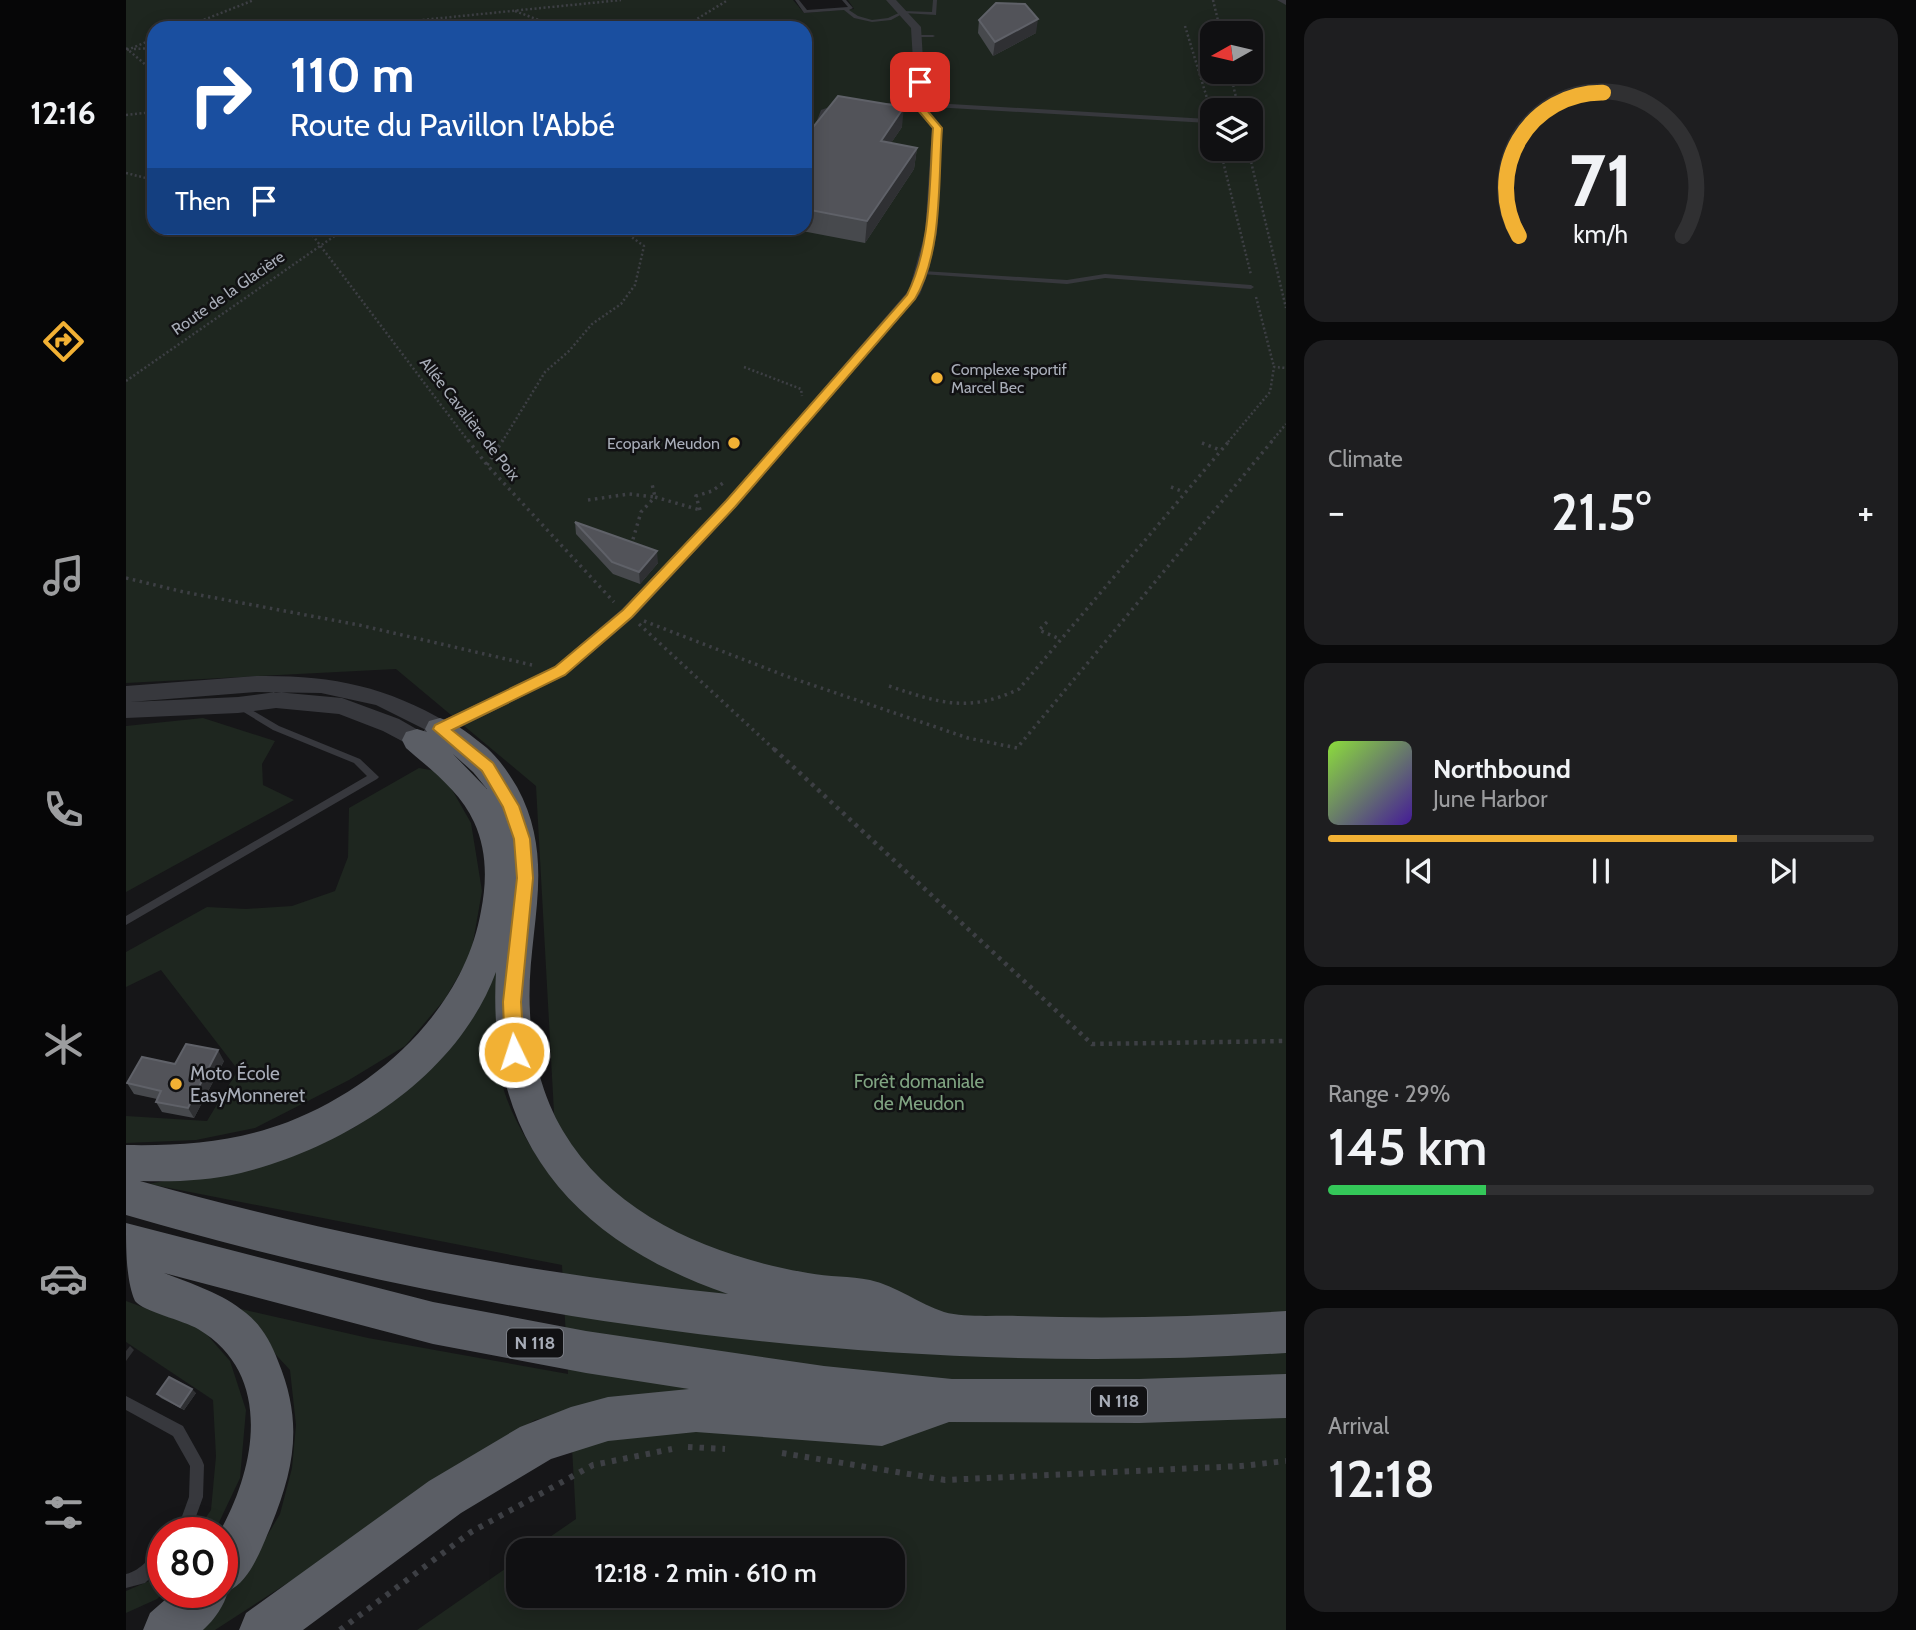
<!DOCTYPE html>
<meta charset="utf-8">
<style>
body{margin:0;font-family:Cabin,sans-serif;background:#1e1e20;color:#f1f3f6;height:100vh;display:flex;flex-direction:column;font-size:26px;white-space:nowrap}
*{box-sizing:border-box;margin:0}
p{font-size:23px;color:#9c9d9f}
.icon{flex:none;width:38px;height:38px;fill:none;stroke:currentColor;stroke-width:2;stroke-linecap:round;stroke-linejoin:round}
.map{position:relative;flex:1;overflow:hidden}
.drawer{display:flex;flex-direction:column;gap:18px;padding:18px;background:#09090a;width:630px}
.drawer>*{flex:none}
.hud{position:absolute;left:21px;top:21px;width:665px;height:214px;border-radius:21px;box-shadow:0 4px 18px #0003,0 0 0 2px #303032;background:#1a4fa0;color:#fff;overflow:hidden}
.needle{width:46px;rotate:262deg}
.tools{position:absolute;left:1074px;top:21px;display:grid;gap:14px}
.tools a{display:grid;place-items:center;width:63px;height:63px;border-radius:14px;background:#101012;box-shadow:0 4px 18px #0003,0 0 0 2px #303032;font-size:35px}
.speed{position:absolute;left:21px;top:1517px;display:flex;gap:14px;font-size:35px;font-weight:700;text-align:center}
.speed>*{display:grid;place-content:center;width:91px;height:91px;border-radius:50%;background:#101012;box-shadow:0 4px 18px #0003,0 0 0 2px #303032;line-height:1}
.speed .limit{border:10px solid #d22;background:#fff;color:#111}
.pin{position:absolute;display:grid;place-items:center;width:60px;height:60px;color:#fff;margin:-30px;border-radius:14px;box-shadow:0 4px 10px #0006}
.me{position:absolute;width:77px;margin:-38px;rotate:356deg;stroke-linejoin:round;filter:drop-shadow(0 0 5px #0008)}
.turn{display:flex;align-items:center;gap:24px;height:147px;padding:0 28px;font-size:32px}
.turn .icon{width:91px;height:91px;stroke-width:2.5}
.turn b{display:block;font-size:49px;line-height:60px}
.then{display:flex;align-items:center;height:66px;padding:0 28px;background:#0003;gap:14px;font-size:26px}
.big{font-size:52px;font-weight:600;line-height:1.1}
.drawer .card{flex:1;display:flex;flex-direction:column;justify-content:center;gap:10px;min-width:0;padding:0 24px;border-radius:21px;background:#1e1e20}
.drawer .dial{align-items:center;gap:0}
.dial svg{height:182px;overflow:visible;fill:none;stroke:#303032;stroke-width:7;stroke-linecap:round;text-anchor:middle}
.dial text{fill:#f1f3f6;stroke:none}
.song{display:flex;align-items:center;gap:21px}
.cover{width:84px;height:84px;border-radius:10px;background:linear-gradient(135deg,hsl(90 70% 55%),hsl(260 70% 35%))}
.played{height:7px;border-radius:4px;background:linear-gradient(90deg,#f2b134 75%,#303032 75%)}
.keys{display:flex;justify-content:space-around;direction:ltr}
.heat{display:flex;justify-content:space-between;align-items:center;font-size:38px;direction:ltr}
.charge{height:10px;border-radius:5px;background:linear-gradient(90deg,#34c759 29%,#303032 0)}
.trip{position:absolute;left:380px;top:1538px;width:399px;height:70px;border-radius:21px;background:#101012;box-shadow:0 4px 18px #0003,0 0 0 2px #303032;font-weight:600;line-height:70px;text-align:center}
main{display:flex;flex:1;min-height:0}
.menu{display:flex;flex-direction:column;width:126px;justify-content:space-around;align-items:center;background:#060607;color:#9c9d9f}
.menu .icon{width:49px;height:49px}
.menu .selected{color:#f2b134}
.menu b{font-size:32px;color:#f1f3f6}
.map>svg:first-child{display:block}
</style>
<main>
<nav class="menu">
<b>12:16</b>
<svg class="icon selected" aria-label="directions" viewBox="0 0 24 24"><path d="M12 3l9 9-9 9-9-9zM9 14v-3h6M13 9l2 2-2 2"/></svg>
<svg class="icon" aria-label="music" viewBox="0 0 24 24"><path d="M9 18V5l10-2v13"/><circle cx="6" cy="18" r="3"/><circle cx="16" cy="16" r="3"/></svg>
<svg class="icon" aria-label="phone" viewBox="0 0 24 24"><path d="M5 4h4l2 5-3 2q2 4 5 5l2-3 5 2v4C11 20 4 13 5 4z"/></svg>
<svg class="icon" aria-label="climate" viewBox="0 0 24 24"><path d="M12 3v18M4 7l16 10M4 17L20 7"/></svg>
<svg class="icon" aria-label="car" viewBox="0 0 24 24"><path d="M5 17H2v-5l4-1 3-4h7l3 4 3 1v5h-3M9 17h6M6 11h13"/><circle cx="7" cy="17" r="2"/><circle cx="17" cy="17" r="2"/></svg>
<svg class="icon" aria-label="filters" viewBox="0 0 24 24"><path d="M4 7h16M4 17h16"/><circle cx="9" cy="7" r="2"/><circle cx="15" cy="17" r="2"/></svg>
</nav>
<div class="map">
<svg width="1160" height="1630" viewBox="0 0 1160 1630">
<rect width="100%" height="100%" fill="#161618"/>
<path fill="#1e261f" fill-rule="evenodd" d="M 0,0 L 667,0 L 678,13 L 728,9 L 722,0 L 1160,0 L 1160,1630 L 291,1630 L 392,1560 L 392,1596 L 766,1596 L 766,1550 L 405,1550 L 450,1519 L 444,1412 L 409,1420 L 292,1489 L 217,1547 L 89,1630 L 62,1630 L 115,1580 L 154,1514 L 166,1468 L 170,1425 L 164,1370 L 106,1307 L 242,1338 L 442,1374 L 436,1265 L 23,1184 L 171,1153 L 229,1127 L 298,1072 L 352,1010 L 373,964 C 371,1003 369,1044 376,1082 C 381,1111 413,1163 432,1185 L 410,786 L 270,669 L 0,683 ZM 28,28 L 679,28 L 679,228 L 28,228 ZM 1087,33 L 1125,33 L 1125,72 L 1087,72 ZM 1087,110 L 1125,110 L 1125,149 L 1087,149 Z
M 77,718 L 149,741 L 136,764 L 137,785 L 168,800 L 0,892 L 0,726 Z
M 293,768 L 316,772 L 345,823 L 356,891 L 345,954 L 319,999 L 279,1046 L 223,1080 L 129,1128 L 70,1140 L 0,1143 L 0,1116 L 81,1121 L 112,1070 L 35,970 L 0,987 L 0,952 L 81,907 L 120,909 L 166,906 L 209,891 L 222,857 L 223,808 Z
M 0,1301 L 76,1329 L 104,1361 L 120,1410 L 114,1478 L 88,1533 L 69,1533 L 85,1510 L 90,1456 L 87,1400 L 0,1342 Z
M 37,1575 L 37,1593 L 31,1599 L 0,1613 L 0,1591 Z"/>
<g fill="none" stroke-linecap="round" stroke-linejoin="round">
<path stroke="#3d3f44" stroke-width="2.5" stroke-dasharray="2 2.5" stroke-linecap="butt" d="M 1087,0 L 1095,33
M 389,11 L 434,28
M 1059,26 L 1084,108
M 57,28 L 128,0
M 216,28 L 495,0
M 556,28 L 602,0
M 0,48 L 28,72
M 8,49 L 28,48
M 1,50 L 28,39
M 1104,72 L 1113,110
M 0,115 L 28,112
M 1094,149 L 1125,275
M 1122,149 L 1160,308
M 0,173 L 28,180
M 181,228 L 343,442
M 1130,297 L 1148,367
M 618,367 L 675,389 L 676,396
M 0,381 L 220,228
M 376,442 L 419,372 L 443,351 L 466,324 L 495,304 L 509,285 L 518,246 L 493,228
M 1102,442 L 1144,392 L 1148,367 L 1160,368
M 1145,442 L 1160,424"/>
<path stroke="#3d3f44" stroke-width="3.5" stroke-dasharray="2.5 4.5" stroke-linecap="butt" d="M 342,440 L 361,465 L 488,602
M 1076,443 L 1094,450
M 361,465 L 377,440
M 1045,487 L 1058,492
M 462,500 L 503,494 L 529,497 L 526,484
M 574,510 L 570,496 L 586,491 L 597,483
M 505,546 L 515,512 L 529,497 L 574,510
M 0,578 L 58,592 L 233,625 L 406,665
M 518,621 L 660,676 L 842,738 L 891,748 L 1147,440
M 921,622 L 913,630 L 934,639
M 513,624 L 650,751
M 763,686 C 813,703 843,713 893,689 L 1104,440"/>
<path stroke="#3d3f44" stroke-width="4.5" stroke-dasharray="3.5 5" stroke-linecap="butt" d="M 648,749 L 966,1044 L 1160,1041"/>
<path stroke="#3d3f44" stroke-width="6" stroke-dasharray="4.5 7" stroke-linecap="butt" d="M 562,1447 L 599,1449
M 656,1453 L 819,1480 L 1115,1466 L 1160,1461
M 214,1630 L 345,1532 L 467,1465 L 546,1449"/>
<path fill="#37383d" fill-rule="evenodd" d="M 669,0 L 673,0 L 681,10 L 722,7 L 716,0 L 720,0 L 727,8 L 723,10 L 732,16 L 746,20 L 762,18 L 777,11 L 806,12 L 807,0 L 811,0 L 810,15 L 778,13 L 765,20 L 746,22 L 728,18 L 718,10 L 678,13 Z
M 790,35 L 807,35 L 809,36 L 807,37 L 792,37 Z
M 751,103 L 807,103 L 1082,119 L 1085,121 L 1082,123 L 807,107 L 749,106 L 748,105 Z
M 709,105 L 714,106 L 699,112 L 693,131 L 679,146 L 679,141 L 687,131 L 695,110 Z
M 797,271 L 941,280 L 979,274 L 1125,285 L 1128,287 L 1125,289 L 979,278 L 941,284 L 795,274 L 795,272 Z
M 114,703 L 153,726 L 234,759 L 253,777 L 251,779 L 0,925 L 0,916 L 241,776 L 228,763 L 147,730 L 111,708 L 110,706 Z
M 0,1396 L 57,1426 L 76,1460 L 78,1465 L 77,1497 L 64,1533 L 50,1533 L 63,1497 L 64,1466 L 47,1436 L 0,1410 Z
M 37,1549 L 37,1566 L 19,1583 L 0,1588 L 0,1574 C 17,1570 22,1556 37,1549 Z"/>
<path fill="#37383d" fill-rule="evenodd" d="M 760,0 L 770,0 L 795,27 L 800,109 L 816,128 L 811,233 L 802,273 L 794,294 L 610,507 L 508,617 L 440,675 L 311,739 L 299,739 L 296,734 L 299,729 L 428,667 L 496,609 L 600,501 L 783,290 L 799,233 L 806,128 L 790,109 L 785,28 Z
M 1151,0 L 1160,0 L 1160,5 Z"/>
<path fill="#37383d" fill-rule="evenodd" d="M 130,676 C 203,675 258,685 322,723 L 326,729 L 322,735 L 314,737 L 250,705 L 195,693 L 130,692 L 4,702 L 112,697 L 150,692 L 216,698 L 273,719 L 299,734 L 303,740 L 299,746 L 291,749 L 257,731 L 213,714 L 150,708 L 112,713 L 0,718 L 0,686 Z"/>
<path fill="#5b5e65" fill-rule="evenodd" d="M 314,718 C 331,723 347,737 361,748 C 374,760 382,772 391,787 C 433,864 399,933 404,1013 C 406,1055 416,1095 437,1131 C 488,1217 589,1257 682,1273 C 703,1277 724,1276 744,1280 C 771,1286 793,1304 818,1312 C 840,1318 870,1315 893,1316 C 982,1319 1071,1317 1160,1311 L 1160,1353 C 770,1378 374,1324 0,1215 L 0,1145 C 56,1146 109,1142 162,1122 C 252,1087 338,1009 355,911 C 361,881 361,850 348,822 C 335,792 304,769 280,748 L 276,740 L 280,732 L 291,729 L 301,732 L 299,729 L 303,721 ZM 327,754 L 347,772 L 361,789 ZM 370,972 C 360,1141 448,1241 602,1294 C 403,1274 207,1235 14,1181 C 48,1182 81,1181 115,1173 C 219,1147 331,1077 370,972 Z
M 0,1223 L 307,1302 L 460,1331 L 698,1366 L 826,1379 L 1013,1379 L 1160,1374 L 1160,1418 L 1013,1423 L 823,1422 L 756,1446 L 570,1432 L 482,1441 L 425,1459 L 335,1513 L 177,1630 L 113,1630 L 120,1613 L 303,1481 L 394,1427 L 445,1407 L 482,1397 L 563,1389 L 460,1373 L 307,1344 L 38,1273 C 66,1284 96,1293 120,1313 C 135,1325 145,1342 152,1361 C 177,1421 169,1467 145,1526 C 136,1547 124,1582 102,1591 C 98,1606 89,1619 77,1630 L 17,1630 L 24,1613 L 48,1592 L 96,1592 L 96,1533 L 93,1533 C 130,1468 148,1374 72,1329 C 57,1320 18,1312 9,1301 C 0,1281 0,1248 0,1223 Z"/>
</g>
<path fill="#47494d" d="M 853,20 L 910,33 L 867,56 L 852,33 Z
M 776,127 L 765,143 L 791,148 L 788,169 L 739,243 L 676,231 L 677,228 L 679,228 L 679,137 Z
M 449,522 L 532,563 L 514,584 L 487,574 L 450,534 Z
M 98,1061 L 68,1118 L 36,1112 L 30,1102 L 31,1099 L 8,1094 L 1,1083 L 49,1064 Z
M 70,1393 L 58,1410 L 35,1398 L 31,1394 Z"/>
<path fill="#2f3033" d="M 912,19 L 910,33 L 867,56 L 869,42 Z
M 778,107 L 776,127 L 753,161 L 755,141 Z
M 791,148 L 788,169 L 739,243 L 741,221 Z
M 531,551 L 532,563 L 514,584 L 513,572 Z
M 92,1050 L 98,1061 L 68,1118 L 62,1108 Z
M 4,1346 L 8,1350 L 0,1361 L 0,1351 Z
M 66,1389 L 70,1393 L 58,1410 L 54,1407 Z"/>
<path fill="#525359" stroke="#5f6168" stroke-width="2" d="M 870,3 L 899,4 L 912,19 L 869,42 L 853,20 Z
M 712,96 L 778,107 L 755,141 L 791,148 L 741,221 L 679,209 L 679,207 L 682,204 L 679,203 L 679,137 Z
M 449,522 L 531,551 L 513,572 L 486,562 Z
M 60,1044 L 92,1050 L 62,1108 L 30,1102 L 35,1091 L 1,1083 L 16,1057 L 49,1064 Z
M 43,1377 L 66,1389 L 54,1407 L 31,1394 Z"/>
<path fill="#f2b134" stroke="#9d7322" stroke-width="2" d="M 794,80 L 798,82 L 800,109 L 816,128 C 812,182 817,251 789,299 L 609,507 L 506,617 L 439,675 L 326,730 L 367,763 L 393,806 L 404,839 L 407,878 L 395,1002 L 398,1052 L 395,1058 L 388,1061 L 382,1058 L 379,1052 L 377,1002 L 391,878 L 388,839 L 377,807 L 356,771 L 307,729 L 309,725 L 429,667 L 497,610 L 600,501 L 781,295 C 806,245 803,184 807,128 L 791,109 L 789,82 Z"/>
<g fill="#f2b134" stroke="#111113" stroke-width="2.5">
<circle cx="811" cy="378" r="7"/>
<circle cx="608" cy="443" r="7"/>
<circle cx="50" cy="1084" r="7"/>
</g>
<g text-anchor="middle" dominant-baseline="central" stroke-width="5" stroke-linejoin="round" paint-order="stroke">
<g font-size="16" fill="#a8adb8" stroke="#111113">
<text transform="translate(102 293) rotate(-35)">Route de la Glacière</text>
<text transform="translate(344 419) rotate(52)">Allée Cavalière de Poix</text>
</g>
<g font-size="16" fill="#a8adb8" stroke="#111113" text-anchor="start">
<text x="825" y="369">Complexe sportif<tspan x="825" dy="18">Marcel Bec</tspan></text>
<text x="594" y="443" text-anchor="end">Ecopark Meudon</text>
</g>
<g fill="#111113" stroke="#7b7e86" stroke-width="2">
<rect x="381" y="1328.5" width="56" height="29" rx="5"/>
<rect x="965" y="1386.5" width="56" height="29" rx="5"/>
</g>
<g font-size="18" font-weight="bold" fill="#a8adb8">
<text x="409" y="1343">N 118</text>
<text x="993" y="1401">N 118</text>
</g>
<g font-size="19" fill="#a8adb8" stroke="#111113" text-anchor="start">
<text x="64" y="1073">Moto École<tspan x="64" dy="22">EasyMonneret</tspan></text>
</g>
<g font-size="19" fill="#7fa381" stroke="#111113">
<text x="793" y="1081">Forêt domaniale<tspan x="793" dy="22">de Meudon</tspan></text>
</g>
</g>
</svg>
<div class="tools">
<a><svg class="needle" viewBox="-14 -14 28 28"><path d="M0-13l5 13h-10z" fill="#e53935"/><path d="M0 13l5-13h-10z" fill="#9c9d9f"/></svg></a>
<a><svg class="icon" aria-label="layers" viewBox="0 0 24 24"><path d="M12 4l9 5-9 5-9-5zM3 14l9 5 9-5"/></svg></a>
</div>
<div class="speed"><div class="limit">80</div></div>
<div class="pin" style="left:794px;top:82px;background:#d93025"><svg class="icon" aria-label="arrive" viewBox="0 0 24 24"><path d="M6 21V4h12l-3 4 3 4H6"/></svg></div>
<svg class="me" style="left:388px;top:1052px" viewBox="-20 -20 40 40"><circle r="17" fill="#f2b134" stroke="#fff" stroke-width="3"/><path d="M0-11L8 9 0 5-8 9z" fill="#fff"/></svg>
<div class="trip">12:18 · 2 min · 610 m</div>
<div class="hud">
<div class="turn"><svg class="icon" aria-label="right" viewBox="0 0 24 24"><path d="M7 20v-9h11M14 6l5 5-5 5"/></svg><div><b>110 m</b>Route du Pavillon l'Abbé</div></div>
<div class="then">Then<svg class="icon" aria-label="arrive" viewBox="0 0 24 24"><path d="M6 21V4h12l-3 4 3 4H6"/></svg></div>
</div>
</div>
<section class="drawer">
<div class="card dial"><svg viewBox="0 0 100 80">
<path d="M14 69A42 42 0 1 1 86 69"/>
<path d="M14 69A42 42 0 0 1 51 6" stroke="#f2b134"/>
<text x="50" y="56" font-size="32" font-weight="700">71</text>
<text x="50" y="72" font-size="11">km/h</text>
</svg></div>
<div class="card"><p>Climate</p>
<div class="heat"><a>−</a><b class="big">21.5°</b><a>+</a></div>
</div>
<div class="card">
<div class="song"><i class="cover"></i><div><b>Northbound</b><p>June Harbor</p></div></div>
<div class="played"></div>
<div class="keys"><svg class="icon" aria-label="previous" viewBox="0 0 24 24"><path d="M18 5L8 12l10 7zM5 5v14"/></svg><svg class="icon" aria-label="pause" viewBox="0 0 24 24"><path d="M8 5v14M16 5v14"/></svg><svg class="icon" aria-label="next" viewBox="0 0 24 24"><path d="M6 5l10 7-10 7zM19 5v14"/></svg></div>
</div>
<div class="card"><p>Range · 29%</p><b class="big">145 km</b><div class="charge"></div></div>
<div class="card"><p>Arrival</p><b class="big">12:18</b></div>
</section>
</main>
